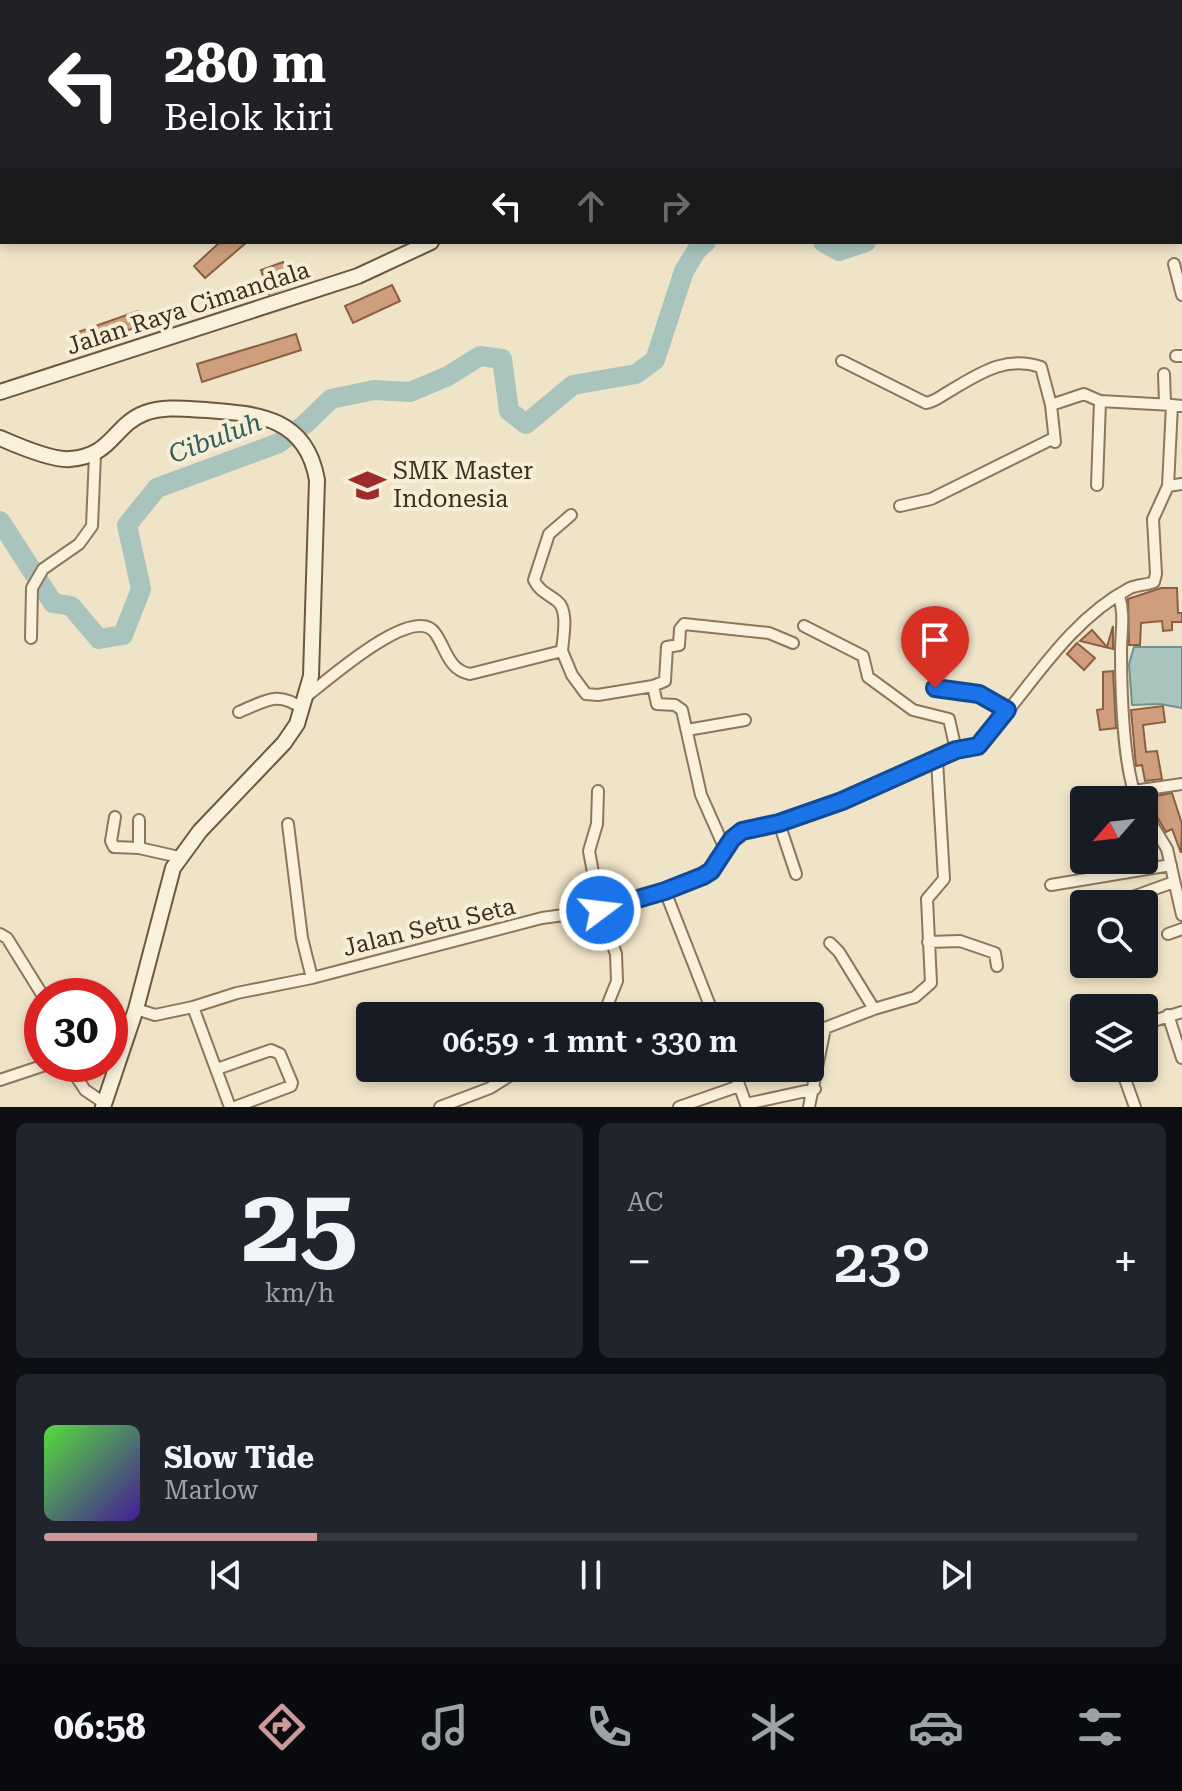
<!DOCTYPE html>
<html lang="id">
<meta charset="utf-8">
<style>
body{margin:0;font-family:"Roboto Serif",serif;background:#20242c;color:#f1f3f6;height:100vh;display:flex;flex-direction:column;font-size:30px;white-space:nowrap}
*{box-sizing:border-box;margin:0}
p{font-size:26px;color:#9ea1a6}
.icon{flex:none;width:44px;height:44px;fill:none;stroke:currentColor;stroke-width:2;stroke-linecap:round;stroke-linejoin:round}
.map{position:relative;height:1107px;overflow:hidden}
.drawer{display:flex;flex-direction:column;gap:16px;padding:16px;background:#0d0f14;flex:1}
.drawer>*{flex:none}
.guide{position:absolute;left:0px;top:0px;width:1182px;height:244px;box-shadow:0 4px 12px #0003;background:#202124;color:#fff;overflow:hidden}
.needle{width:52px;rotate:242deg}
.controls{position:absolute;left:1070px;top:786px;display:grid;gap:16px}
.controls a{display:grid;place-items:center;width:88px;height:88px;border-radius:8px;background:#171b24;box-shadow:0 4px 12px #0003;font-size:40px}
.speed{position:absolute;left:24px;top:978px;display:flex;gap:16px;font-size:40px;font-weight:700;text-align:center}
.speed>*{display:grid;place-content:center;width:104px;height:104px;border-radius:50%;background:#171b24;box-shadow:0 4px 12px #0003;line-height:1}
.speed .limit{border:12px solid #d22;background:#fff;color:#111}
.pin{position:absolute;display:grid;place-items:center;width:68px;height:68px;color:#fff;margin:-82px -34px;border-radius:50% 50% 50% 0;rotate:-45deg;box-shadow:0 0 8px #0007}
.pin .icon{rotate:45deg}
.me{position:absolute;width:88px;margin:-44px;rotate:75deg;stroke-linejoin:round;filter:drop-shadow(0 0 6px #0008)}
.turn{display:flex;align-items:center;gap:28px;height:168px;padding:0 32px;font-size:36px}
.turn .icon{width:104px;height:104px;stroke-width:2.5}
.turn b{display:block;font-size:56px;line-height:68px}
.lanes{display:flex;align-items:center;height:76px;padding:0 32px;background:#0003;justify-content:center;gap:40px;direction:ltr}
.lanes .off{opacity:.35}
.big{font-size:60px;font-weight:600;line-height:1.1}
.drawer .widget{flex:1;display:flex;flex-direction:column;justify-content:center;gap:12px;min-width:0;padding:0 28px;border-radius:12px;background:#20242c}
.drawer .dial{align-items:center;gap:0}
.dial b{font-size:104px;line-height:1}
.song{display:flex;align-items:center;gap:24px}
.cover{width:96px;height:96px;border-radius:12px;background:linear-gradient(135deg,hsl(110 70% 55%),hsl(260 70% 35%))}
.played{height:8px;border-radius:4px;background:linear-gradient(90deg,#cc999b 25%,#363941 25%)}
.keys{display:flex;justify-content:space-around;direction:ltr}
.heat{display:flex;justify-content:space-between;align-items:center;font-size:44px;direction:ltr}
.drawer .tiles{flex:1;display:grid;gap:16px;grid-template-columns:1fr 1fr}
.widget:last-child{grid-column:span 2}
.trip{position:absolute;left:356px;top:1002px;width:468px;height:80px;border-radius:8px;background:#171b24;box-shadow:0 4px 12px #0003;font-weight:600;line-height:80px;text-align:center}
.tab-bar{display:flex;height:128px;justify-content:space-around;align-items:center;background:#090b0e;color:#9ea1a6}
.tab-bar .icon{width:56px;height:56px}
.tab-bar .on{color:#cc999b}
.tab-bar b{font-size:36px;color:#f1f3f6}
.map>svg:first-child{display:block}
</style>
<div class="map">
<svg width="1182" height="1107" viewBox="0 0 1182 1107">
<rect width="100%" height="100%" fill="#f0e4c8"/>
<path fill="#a9c4bc" stroke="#6f938a" stroke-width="2" d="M 1134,647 L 1182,647 L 1182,708 L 1160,704 L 1132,705 L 1129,664 Z"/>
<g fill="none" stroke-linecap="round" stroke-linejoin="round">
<path stroke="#a9c4bc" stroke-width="20" d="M 1180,174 L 1182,174
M 823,242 L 839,251 L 866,242
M 0,521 L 53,603 L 71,606 L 99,639 L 123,635 L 141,589 L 127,525 L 157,488 L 279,443 L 304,425 L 331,399 L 374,390 L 410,392 L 448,376 L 480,356 L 502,359 L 509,411 L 526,424 L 573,385 L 636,374 L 655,360 L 684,271 L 697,250 L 706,242"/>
</g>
<path fill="#cf9f7d" stroke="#8d5f41" stroke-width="2" d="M 220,242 L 247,242 L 205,278 L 194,266 Z
M 283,262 L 291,286 L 269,294 L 261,270 Z
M 392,285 L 400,301 L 353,323 L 345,306 Z
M 138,311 L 143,325 L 83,346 L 78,332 Z
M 296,334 L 301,350 L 202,382 L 197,364 Z
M 1161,588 L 1177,588 L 1178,613 L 1182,613 L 1182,622 L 1172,622 L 1172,630 L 1163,631 L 1162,621 L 1141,623 L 1140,645 L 1129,645 L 1128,599 Z
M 1113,626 L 1113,649 L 1080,641 L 1092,630 L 1107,647 Z
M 1077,643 L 1095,658 L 1084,670 L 1067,654 Z
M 1113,671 L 1116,728 L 1100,730 L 1097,710 L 1103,709 L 1103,672 Z
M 1163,706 L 1165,722 L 1143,725 L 1146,752 L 1157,751 L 1162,779 L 1145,781 L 1142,765 L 1136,766 L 1131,710 Z
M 1172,793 L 1182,824 L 1181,853 L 1172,829 L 1166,832 L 1151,807 L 1144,803 L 1145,798 Z"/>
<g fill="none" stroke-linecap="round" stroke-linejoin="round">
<defs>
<path id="street" d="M 1174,264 L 1182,295
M 1176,356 L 1182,356
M 842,361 L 926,403 C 934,402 940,397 948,392 C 979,374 1004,355 1041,367 L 1051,405 L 1084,394 L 1100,401 L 1172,405
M 1164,374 L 1165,403
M 1051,405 L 1055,442
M 1097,485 L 1100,401
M 1168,486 L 1182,484
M 900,506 L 931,499 L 1054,438
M 1119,596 C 1125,615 1121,631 1121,651 C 1121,690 1123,766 1137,800
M 804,626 L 863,656 L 868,677 L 913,710 L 949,719 L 956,750
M 31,638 L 32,588 L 43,569 L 79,544 L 92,526 L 95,455
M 562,651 C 563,637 569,610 557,601 C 548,594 539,591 534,580 L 549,534 L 571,515
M 653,686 L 665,681 L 667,647 L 679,645 L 680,629 L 684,624 L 769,633 L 793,643
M 935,688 L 979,694 L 1007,710
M 308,695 C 329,679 414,603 435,633 C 446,648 448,670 470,674 L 562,651 L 572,675 L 586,694 L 598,695 L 653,686 L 657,704 L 675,705 L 682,710 L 701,795 L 725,849
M 239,712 C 266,701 277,690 303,709
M 687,730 L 745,720
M 598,791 L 597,824 L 589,851 L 600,910 L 616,954 L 617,981 L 603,1016
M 1134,791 L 1182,784
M 1144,811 L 1167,849 L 1182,915
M 115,817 L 111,841 L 114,847 L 139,848 L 179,857
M 779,823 L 796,874
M 288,824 L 302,938 L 312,978
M 139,848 L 139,820
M 1051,885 L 1171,865
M 665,891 L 714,1016
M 1113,904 L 1174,882
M 0,934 L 7,938 L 43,996
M 1168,934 L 1182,929
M 928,942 L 960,941 L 995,953 L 997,966
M 830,943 L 839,952 L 874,1009
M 193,1007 L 230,1107
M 136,1009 L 155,1015 L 193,1007 L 237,993 L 312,978 L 542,918 L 600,910 L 665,891 L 703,876 L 711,871 L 732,839 L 742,831 L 779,823 L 842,801 L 956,750 L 978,746 C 1027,694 1064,623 1130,588 C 1137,585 1146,585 1154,582 L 1156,574 L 1153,519 L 1168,486 L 1172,405 L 1182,406
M 1168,1015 L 1182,1058
M 1144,1024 L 1182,1012
M 68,1064 L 85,1090 L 104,1103
M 733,1068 L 747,1107
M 1121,1068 L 1135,1107
M 217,1069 L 271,1050 L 280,1054 L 292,1083 L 291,1086 L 235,1107
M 0,1080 L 48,1064
M 746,1104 L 815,1089
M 440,1107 L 490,1088 L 522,1068
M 679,1107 L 739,1086
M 809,1107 L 825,1028 L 874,1009 L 915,997 L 931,983 L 927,899 L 944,879 L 937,760"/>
<path id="secondary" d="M 931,2 L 934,0
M 0,392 L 358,276 L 431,242
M 0,438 C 16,445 53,461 70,459 C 113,456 113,425 145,413 C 164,406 186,409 206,410 C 258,414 306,417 317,480 L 311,676 L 297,724 L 284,743 L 200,831 L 173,868 L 136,1009 L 103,1107"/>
</defs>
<use href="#street" stroke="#8d765c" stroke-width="14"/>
<use href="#secondary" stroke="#6f573f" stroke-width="18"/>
<use href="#street" stroke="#faf1dc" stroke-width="10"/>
<use href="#secondary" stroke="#faf1dc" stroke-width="14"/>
</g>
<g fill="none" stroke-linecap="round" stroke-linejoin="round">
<defs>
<path id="route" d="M 600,910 L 665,891 L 703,876 L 711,871 L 732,839 L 742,831 L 779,823 L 842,801 L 956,750 L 978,746 L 1007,710 L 979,694 L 935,688"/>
</defs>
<use href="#route" stroke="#114b97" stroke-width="20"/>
<use href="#route" stroke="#1a73e8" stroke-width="14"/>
</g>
<defs>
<symbol id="school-bare" viewBox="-9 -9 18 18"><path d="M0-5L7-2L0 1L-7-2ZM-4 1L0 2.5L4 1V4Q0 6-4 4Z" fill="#9e2a2b" stroke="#f7eed8" stroke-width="2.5" paint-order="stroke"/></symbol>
</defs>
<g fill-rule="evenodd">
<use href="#school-bare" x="342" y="460" width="51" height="51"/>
</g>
<g text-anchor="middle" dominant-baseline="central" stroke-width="8" stroke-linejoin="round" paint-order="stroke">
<g font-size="24" fill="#3d2e20" stroke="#f7eed8">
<text transform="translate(188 308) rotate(-18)">Jalan Raya Cimandala</text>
<text transform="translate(429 927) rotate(-14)">Jalan Setu Seta</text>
</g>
<g font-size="24" fill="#3d2e20" stroke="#f7eed8" text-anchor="start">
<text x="393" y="471">SMK Master<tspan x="393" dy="28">Indonesia</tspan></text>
</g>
<g font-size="26" font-style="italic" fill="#2f5d5a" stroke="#f7eed8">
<text transform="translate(215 438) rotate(-21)">Cibuluh</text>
</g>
</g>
</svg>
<div class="controls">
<a><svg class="needle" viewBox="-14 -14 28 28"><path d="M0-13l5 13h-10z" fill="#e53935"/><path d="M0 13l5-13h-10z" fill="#9ea1a6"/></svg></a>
<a><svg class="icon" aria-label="search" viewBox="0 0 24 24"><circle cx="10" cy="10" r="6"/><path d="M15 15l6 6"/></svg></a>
<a><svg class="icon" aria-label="layers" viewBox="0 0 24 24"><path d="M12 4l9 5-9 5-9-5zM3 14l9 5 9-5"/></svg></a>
</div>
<div class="speed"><div class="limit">30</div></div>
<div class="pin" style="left:935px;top:688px;background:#d93025"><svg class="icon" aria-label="arrive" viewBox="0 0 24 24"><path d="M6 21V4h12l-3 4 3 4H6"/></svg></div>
<svg class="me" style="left:600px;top:910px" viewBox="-20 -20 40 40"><circle r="17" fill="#1a73e8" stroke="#fff" stroke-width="3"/><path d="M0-11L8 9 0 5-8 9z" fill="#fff"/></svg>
<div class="trip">06:59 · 1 mnt · 330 m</div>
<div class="guide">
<div class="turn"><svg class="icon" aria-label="left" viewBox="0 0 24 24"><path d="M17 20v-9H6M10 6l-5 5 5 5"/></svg><div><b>280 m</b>Belok kiri</div></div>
<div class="lanes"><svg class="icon" aria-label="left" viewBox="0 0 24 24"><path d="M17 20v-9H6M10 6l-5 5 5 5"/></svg><svg class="icon off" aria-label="ahead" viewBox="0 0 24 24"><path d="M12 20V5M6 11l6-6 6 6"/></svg><svg class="icon off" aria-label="right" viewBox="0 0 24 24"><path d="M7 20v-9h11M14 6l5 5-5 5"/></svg></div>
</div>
</div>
<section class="drawer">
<div class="tiles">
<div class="widget dial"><b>25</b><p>km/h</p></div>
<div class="widget"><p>AC</p>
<div class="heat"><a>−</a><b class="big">23°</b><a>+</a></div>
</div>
<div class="widget">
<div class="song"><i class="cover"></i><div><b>Slow Tide</b><p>Marlow</p></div></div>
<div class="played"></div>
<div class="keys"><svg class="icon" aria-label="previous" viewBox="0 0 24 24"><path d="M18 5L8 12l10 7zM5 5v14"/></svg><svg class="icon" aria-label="pause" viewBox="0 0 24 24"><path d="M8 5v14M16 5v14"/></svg><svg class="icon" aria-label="next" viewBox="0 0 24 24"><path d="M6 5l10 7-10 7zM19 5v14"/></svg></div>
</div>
</div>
</section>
<nav class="tab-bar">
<b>06:58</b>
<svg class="icon on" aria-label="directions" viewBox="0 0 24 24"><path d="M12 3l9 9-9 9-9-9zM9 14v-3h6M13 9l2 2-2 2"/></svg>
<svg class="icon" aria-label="music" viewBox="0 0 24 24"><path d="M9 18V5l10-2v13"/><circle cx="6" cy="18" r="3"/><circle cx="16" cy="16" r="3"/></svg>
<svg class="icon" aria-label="phone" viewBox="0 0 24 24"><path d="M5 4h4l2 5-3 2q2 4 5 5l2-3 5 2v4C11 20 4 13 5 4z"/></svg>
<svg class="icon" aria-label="climate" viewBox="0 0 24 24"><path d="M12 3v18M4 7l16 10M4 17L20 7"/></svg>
<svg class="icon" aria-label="car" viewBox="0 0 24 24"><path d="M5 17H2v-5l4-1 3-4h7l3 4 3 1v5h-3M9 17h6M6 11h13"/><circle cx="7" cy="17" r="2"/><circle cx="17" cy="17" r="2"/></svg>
<svg class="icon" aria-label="filters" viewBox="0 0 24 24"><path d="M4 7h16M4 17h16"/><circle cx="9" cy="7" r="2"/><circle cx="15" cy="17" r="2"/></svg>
</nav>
